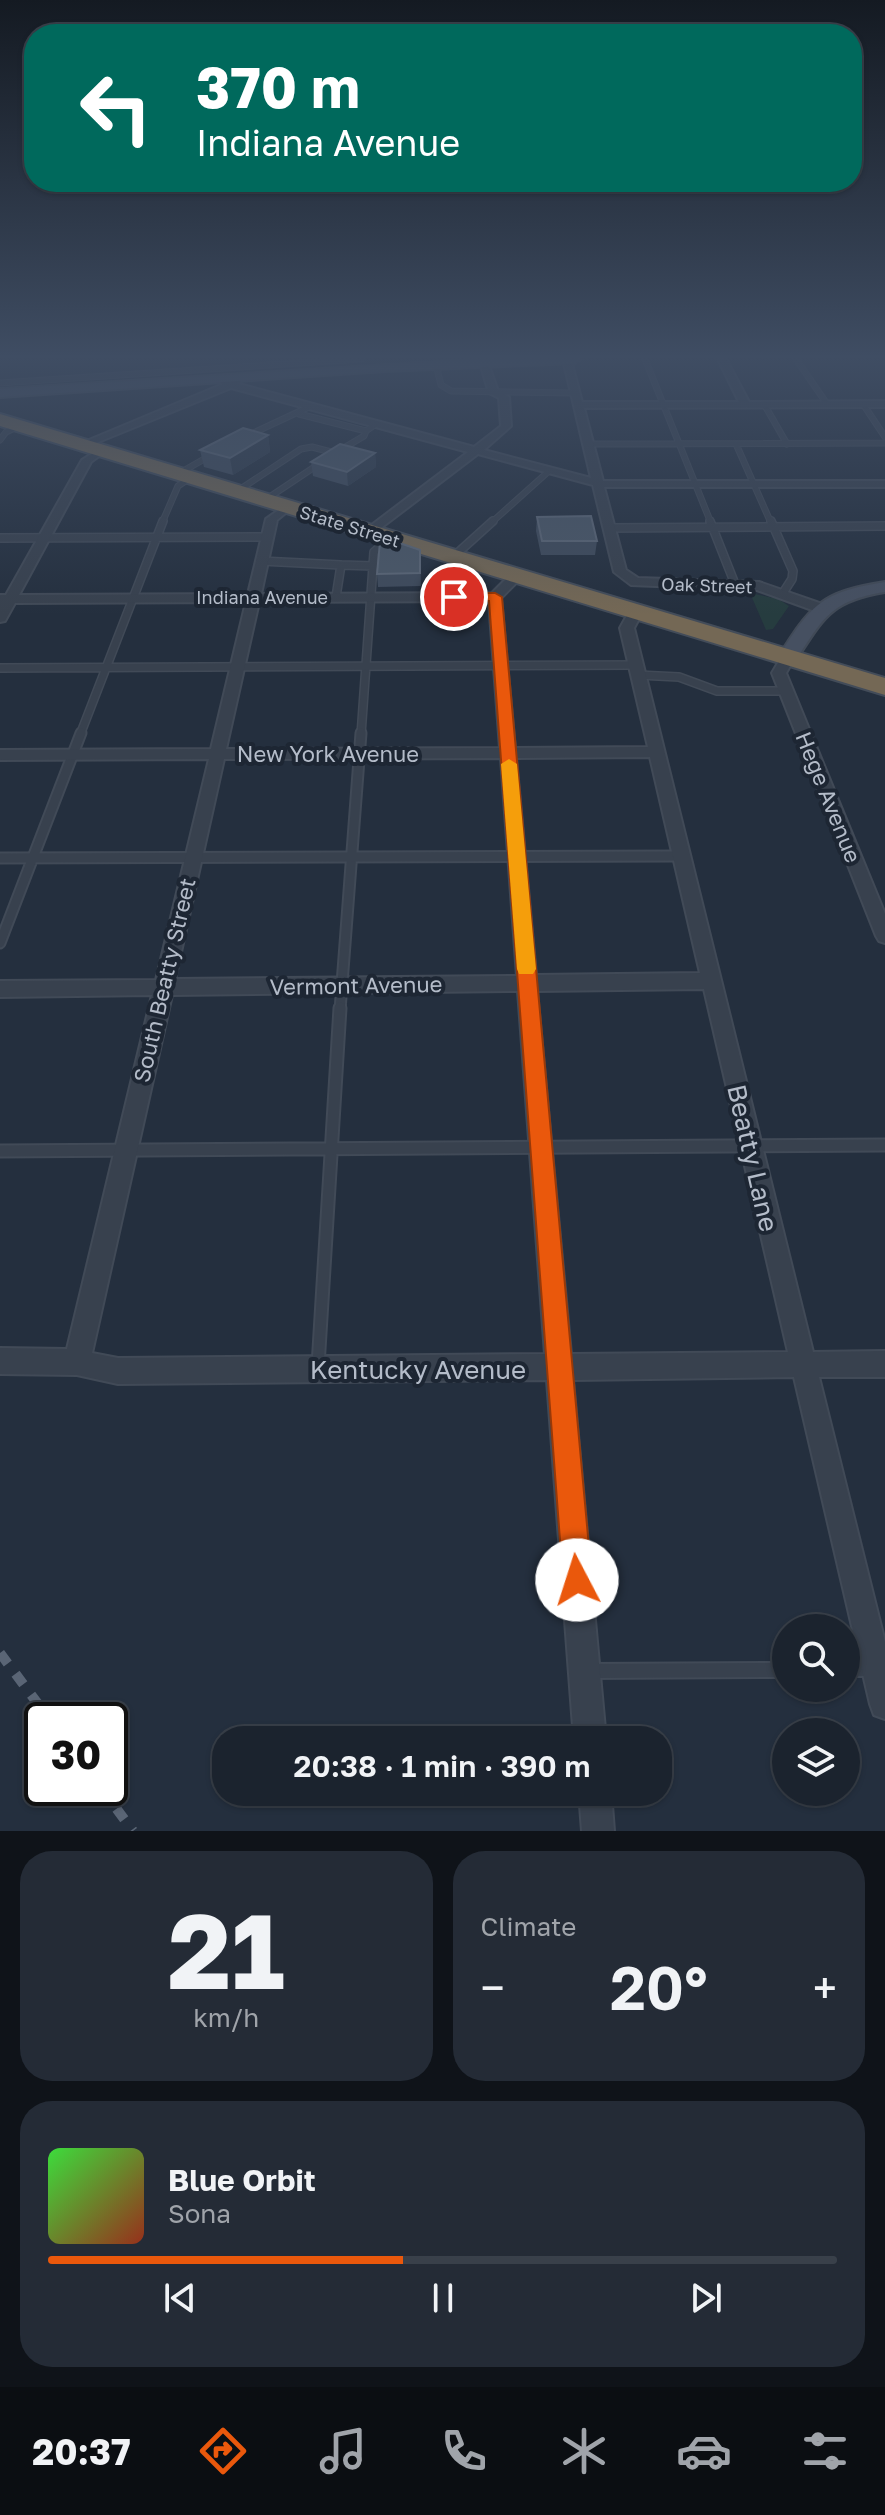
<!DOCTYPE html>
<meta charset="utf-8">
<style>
body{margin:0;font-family:"Golos Text",sans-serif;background:#242b36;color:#f1f3f6;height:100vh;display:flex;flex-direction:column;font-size:30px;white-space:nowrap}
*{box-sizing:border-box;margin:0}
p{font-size:26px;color:#a0a4aa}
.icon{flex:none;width:44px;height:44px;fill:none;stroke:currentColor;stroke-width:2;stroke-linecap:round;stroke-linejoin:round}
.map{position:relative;height:1831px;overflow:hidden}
.side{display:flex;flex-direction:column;gap:20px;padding:20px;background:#0f1319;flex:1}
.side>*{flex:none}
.hud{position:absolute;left:24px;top:24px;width:838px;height:168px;border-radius:32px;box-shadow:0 2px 6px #0004,0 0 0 2px #39404a;background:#00695c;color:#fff;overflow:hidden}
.tools{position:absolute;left:772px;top:1614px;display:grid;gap:16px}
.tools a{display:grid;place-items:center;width:88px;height:88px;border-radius:50%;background:#1b232e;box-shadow:0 2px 6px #0004,0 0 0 2px #39404a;font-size:40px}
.speed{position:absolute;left:24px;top:1702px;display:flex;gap:16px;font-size:40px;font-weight:700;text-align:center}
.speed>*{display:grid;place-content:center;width:104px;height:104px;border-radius:50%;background:#1b232e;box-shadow:0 2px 6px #0004,0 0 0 2px #39404a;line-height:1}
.speed .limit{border:4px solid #111;border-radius:12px;background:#fff;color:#111}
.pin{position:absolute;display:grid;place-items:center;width:68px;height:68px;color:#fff;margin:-34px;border:4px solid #fff;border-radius:50%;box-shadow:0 2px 8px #0007}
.me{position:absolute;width:88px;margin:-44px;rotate:355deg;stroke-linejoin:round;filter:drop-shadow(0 0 6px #0008)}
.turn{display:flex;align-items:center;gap:28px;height:168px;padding:0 40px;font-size:36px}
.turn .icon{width:104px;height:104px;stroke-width:2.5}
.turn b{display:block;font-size:56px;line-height:68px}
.big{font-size:60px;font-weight:600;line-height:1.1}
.side .card{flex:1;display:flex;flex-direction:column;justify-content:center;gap:12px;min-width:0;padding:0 28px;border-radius:32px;background:#242b36}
.side .dial{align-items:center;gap:0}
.dial b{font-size:104px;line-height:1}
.song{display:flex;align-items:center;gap:24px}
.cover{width:96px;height:96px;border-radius:12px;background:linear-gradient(135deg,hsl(120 70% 55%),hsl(10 70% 35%))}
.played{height:8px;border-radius:4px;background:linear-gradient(90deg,#ea580c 45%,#39404a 45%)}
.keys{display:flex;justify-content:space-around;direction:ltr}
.heat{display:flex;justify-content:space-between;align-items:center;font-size:44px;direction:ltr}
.side .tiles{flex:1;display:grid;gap:20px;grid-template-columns:1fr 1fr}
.card:last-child{grid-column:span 2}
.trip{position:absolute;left:212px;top:1726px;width:460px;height:80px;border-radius:32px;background:#1b232e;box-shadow:0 2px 6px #0004,0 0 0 2px #39404a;font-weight:600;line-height:80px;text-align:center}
.menu{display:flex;height:128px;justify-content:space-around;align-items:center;background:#0b0e12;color:#a0a4aa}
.menu .icon{width:56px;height:56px}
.menu .active{color:#ea580c}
.menu b{font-size:36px;color:#f1f3f6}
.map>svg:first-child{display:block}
</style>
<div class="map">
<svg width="885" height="1831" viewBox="0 0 885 1831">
<rect width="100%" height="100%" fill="#242f3e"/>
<path fill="#263c3f" d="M 750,593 L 778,599 L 789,606 L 773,629 L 766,630 Z"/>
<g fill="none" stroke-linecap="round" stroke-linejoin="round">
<defs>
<path id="lane-far4" d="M 645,359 L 711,523
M 796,359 L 827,404
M 436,365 L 441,385 L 451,391 L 576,393
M 0,383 L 361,359
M 764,404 L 787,444
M 863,404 L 885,437
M 299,414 L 366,431 L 376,424
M 247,436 L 311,406
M 0,440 L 6,432 L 19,426
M 590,444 L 885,443
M 736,444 L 771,523
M 337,452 L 364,436 L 366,431
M 178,474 L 213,454
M 236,492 L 301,449 L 312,447 L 335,453
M 265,500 L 322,462
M 162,523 L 178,486 L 190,478
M 491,523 L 549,471"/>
<path id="lane-far3" d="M 710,521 L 735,584
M 771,521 L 793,571 L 792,579 L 783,593
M 610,528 L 885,526
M 0,538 L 267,537
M 452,558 L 493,521
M 261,561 L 341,565 L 336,597
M 341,565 L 374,566
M 0,668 L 636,665
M 638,675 L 679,677 L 717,691 L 786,691
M 80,735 L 163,521
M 361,735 L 374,552 L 387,541"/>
<path id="lane-far2" d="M 0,858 L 681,856
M 0,943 L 81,733
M 340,1010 L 361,733"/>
<path id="lane-far1" d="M 0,1151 L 885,1145
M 318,1366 L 340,1008"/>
<path id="lane" d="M 846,1669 L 885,1669
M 588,1671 L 786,1670"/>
<path id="street" d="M 563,359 L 571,360 L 582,402 L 739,402 L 718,359 L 726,359 L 749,402 L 885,401 L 885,407 L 584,408 L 603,481 L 885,481 L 885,487 L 604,487 L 626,570 L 638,578 L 759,582 L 825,605 L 825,611 L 815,611 L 757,590 L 631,585 L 614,572 L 593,485 L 478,454 L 373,534 L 365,534 L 365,530 L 468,452 L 231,388 L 86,447 L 77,445 L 223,384 L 218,380 L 223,377 L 231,381 L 242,379 L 239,384 L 474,447 L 501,426 L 499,398 L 489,393 L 480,363 L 484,360 L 488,363 L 498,391 L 509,397 L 511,426 L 484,450 L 591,478 Z
M 101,448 L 106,451 L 91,462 L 19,595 L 248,594 L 266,519 L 287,504 L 293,507 L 277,520 L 261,594 L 492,593 L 511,574 L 519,574 L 519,580 L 501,598 L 515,748 L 648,747 L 620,628 L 630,610 L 642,613 L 634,628 L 813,1352 L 885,1351 L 885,1377 L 819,1377 L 885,1642 L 885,1719 L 874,1715 L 870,1704 L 794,1377 L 573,1380 L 606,1740 L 574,1740 L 547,1380 L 118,1384 L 77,1375 L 0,1374 L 0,1348 L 67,1349 L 152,995 L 0,997 L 0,981 L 156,980 L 209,759 L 0,760 L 0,750 L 211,749 L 246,602 L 15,603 L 5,621 L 0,622 L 0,595 L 6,595 L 82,460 ZM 489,601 L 500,748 L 226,749 L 259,602 ZM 650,757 L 700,973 L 536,975 L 516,758 ZM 501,758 L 517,976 L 175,979 L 224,759 ZM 704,989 L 788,1352 L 571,1354 L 537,991 ZM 518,991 L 545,1354 L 118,1358 L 92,1353 L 172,995 Z
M 787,655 L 794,659 L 786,673 L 885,914 L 885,943 L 879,941 L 876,936 L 772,673 L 782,656 Z
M 579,1792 L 611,1792 L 614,1831 L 582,1831 Z"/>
<path id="secondary" d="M 485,359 L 580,359 L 574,363 L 385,371 L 0,397 L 0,389 Z
M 885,582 L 885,592 C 829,601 823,619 794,663 L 780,663 L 777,659 C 811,605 820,592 885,582 Z"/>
<path id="highway" d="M 0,414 L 885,678 L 885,695 L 0,426 Z"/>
</defs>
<use href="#lane-far4" stroke="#414a57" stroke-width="7"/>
<use href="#lane-far3" stroke="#414a57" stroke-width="10"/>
<use href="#lane-far2" stroke="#414a57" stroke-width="13"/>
<use href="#lane-far1" stroke="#414a57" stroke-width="15"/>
<use href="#lane" stroke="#414a57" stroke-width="18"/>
<use href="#street" stroke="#414a57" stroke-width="4"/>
<use href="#secondary" stroke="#414a57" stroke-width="4"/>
<use href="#highway" stroke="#434c59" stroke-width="4"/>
<use href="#lane-far4" stroke="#38414e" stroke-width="5"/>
<use href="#lane-far3" stroke="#38414e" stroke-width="7"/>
<use href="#lane-far2" stroke="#38414e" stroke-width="9"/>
<use href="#lane-far1" stroke="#38414e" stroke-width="11"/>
<use href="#lane" stroke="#38414e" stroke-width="14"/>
<use href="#street" fill="#38414e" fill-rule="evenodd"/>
<use href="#secondary" fill="#465061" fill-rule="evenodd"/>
<use href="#highway" fill="#746855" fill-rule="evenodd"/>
<path stroke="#5a6575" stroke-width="10" stroke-dasharray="13 13" stroke-linecap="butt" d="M 0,1653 L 50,1720
M 101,1788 L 133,1831"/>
</g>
<path fill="#3f4b5c" d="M 268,435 L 270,452 L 233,475 L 204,467 L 200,450 Z
M 375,453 L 376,467 L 348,486 L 313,476 L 311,462 Z
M 537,517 L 597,541 L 595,555 L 541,555 L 536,531 Z
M 420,550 L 421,586 L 378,587 L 377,574 Z"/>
<path fill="#2f3b4b" d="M 268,435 L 270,452 L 233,475 L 230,458 Z
M 375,453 L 376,467 L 348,486 L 347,472 Z"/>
<path fill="#4b5868" stroke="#5c6777" stroke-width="2" d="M 243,428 L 268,435 L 230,458 L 200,450 Z
M 340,444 L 375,453 L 347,472 L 311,462 Z
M 591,516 L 597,541 L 542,541 L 537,517 Z
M 385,538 L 420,550 L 420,573 L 377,574 L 380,542 Z"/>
<linearGradient id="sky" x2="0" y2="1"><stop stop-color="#141a22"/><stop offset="0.58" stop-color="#3f4d63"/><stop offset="1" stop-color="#3f4d63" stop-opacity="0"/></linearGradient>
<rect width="885" height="615" fill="url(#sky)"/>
<path fill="#ea580c" stroke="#983908" stroke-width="2" d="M 454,593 L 495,593 L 502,597 L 592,1580 L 588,1590 L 577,1595 L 567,1590 L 563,1580 L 489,601 L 449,600 L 448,597 Z"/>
<path fill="#f59e0b" d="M 509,759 L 517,764 L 536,969 L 533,974 L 519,974 L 517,969 L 501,764 Z"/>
<g text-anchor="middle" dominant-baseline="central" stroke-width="8" stroke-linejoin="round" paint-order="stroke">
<g font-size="18" fill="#b4bcc9" stroke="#1d2633">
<text transform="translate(350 526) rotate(17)">State Street</text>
<text transform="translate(707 585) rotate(2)">Oak Street</text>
<text x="262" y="597">Indiana Avenue</text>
</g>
<g font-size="22" fill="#b4bcc9" stroke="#1d2633">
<text x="328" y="753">New York Avenue</text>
<text transform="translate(829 797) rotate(68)">Hege Avenue</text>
<text transform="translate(164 980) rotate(-77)">South Beatty Street</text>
<text transform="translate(356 985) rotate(-1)">Vermont Avenue</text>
</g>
<g font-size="26" fill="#b4bcc9" stroke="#1d2633">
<text transform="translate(753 1158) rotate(77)">Beatty Lane</text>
<text x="418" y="1369">Kentucky Avenue</text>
</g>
</g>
</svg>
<div class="tools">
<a><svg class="icon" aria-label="search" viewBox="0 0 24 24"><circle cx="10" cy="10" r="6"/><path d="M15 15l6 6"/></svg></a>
<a><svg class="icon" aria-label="layers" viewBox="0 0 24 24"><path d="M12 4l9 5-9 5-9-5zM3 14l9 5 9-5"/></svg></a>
</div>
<div class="speed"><div class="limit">30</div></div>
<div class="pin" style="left:454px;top:597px;background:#d93025"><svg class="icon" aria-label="arrive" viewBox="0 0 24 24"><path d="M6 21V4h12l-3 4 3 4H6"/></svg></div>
<svg class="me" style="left:577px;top:1580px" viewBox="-20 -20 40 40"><circle r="19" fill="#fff"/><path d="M0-13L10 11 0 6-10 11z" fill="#ea580c"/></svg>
<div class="trip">20:38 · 1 min · 390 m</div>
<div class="hud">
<div class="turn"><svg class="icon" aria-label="left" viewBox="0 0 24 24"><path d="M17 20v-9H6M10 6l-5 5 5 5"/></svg><div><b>370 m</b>Indiana Avenue</div></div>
</div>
</div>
<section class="side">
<div class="tiles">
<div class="card dial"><b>21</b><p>km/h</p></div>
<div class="card"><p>Climate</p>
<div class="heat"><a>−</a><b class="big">20°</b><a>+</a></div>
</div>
<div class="card">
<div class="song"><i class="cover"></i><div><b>Blue Orbit</b><p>Sona</p></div></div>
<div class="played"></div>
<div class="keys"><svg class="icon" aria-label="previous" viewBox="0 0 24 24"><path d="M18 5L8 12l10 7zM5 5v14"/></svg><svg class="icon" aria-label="pause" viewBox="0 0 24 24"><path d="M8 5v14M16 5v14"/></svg><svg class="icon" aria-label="next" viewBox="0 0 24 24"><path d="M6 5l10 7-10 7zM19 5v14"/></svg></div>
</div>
</div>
</section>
<nav class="menu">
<b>20:37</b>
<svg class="icon active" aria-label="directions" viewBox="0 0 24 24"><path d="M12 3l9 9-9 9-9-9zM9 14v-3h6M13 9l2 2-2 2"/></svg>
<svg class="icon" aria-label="music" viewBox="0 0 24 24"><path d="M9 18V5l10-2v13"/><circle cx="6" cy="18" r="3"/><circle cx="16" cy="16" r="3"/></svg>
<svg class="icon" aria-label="phone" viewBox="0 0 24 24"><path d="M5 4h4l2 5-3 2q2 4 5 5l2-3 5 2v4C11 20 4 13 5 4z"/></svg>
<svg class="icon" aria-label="climate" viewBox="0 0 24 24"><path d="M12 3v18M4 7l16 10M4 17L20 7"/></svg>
<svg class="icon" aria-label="car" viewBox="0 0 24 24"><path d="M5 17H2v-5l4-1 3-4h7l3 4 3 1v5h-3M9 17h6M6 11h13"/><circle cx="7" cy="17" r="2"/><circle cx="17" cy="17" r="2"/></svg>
<svg class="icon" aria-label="filters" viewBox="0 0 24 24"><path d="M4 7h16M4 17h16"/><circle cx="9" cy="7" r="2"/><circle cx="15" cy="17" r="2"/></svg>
</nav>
